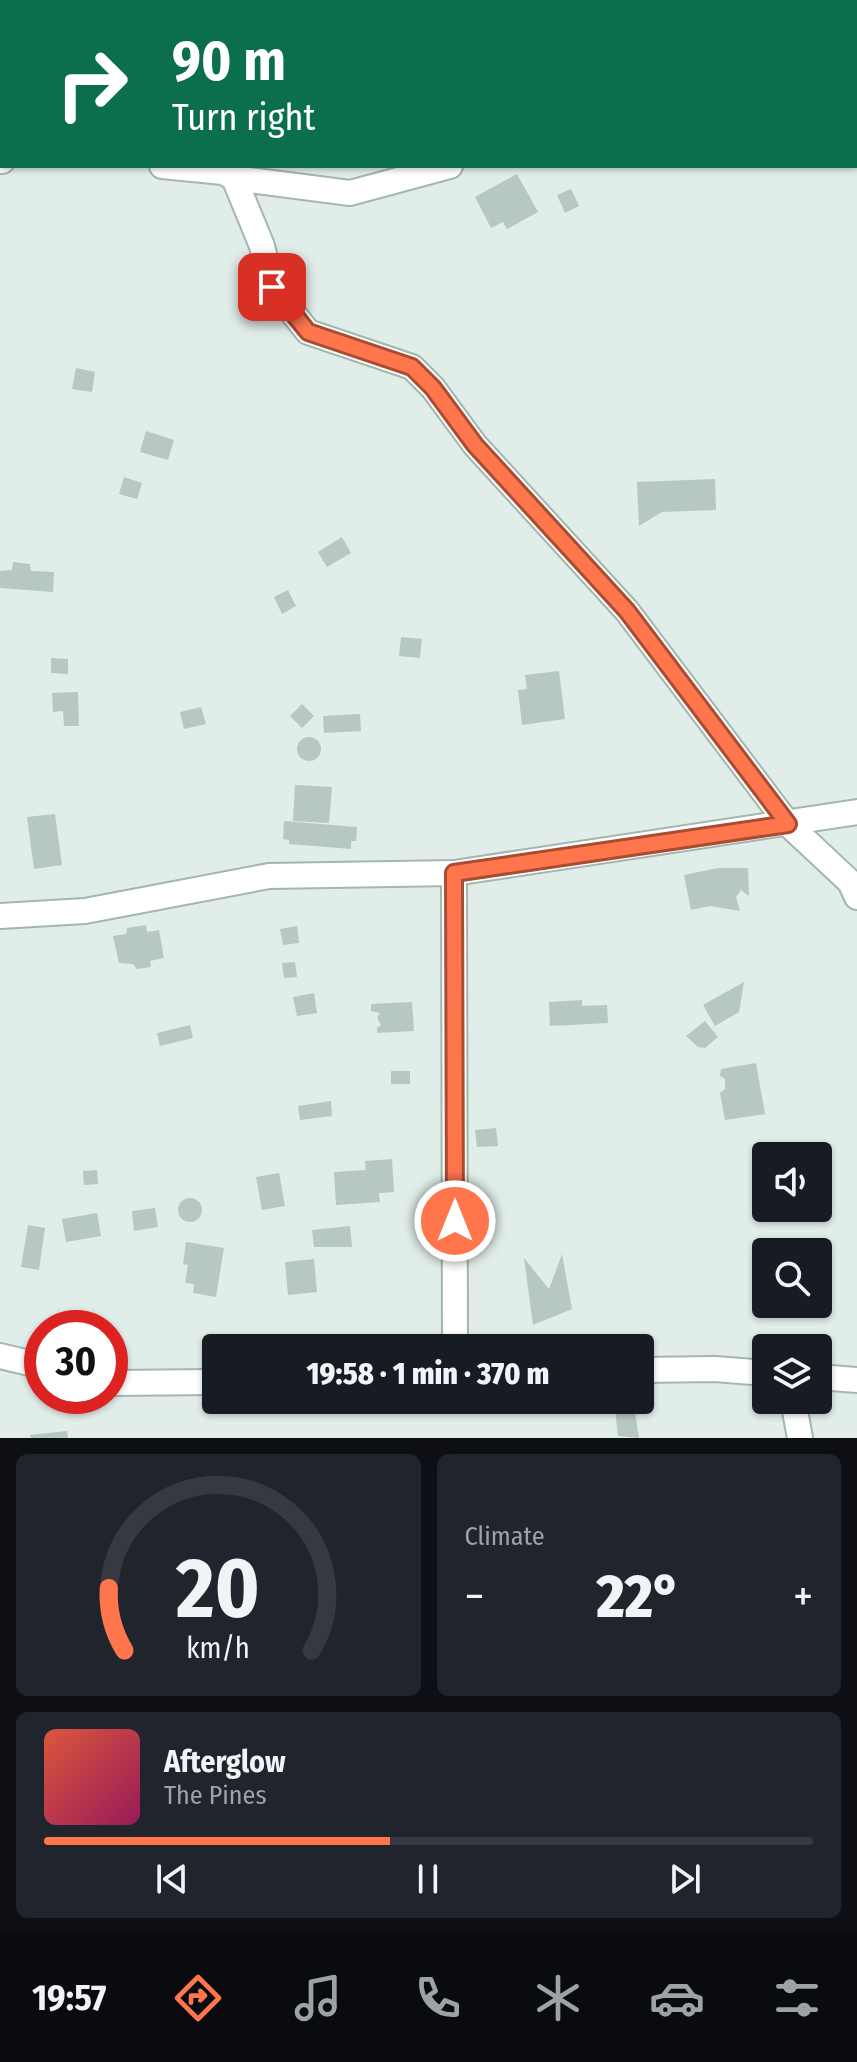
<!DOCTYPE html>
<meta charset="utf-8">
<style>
body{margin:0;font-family:"Fira Sans Condensed",sans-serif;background:#20242c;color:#f1f3f6;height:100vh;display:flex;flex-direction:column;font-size:30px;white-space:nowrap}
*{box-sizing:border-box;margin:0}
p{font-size:26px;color:#9ea1a6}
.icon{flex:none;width:44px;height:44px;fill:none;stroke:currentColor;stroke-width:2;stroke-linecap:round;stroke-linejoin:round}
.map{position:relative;height:1438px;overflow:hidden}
.sheet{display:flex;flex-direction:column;gap:16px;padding:16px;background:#0d0f14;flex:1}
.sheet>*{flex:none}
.banner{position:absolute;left:0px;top:0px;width:858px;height:168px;box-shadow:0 2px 6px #0004;background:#0b6e4f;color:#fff;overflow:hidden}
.controls{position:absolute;left:752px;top:1142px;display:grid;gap:16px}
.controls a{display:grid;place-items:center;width:80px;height:80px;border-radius:8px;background:#171b24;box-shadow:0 2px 6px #0004;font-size:40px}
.speed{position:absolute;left:24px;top:1310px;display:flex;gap:16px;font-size:40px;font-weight:700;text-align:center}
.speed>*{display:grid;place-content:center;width:104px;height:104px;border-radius:50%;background:#171b24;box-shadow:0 2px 6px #0004;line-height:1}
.speed .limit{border:12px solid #d22;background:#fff;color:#111}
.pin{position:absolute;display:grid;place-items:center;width:68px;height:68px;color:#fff;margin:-34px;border-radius:16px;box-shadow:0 4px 12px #0006}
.me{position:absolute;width:88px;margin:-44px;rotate:0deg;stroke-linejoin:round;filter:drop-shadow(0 0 6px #0008)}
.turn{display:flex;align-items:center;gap:28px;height:168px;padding:0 40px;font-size:36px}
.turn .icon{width:104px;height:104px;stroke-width:2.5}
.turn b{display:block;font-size:56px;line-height:68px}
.big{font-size:60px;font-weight:800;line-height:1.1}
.sheet .widget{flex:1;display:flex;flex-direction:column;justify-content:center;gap:12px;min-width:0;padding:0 28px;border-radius:12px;background:#20242c}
.sheet .dial{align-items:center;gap:0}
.dial svg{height:208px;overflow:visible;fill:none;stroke:#363941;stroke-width:7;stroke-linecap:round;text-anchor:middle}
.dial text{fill:#f1f3f6;stroke:none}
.song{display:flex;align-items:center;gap:24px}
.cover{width:96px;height:96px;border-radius:12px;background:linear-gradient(135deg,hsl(10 70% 55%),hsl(330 70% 35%))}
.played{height:8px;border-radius:4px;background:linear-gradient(90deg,#ff764d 45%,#363941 45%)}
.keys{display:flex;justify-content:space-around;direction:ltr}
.heat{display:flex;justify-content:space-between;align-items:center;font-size:44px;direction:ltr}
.sheet .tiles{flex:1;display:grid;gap:16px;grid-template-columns:1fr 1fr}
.widget:last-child{grid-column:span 2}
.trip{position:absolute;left:202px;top:1334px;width:452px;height:80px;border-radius:8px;background:#171b24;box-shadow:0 2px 6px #0004;font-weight:800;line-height:80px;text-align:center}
.tab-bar{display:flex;height:128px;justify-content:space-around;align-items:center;background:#090b0e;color:#9ea1a6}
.tab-bar .icon{width:56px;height:56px}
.tab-bar .on{color:#ff764d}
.tab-bar b{font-size:36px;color:#f1f3f6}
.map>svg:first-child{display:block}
</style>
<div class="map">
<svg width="857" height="1438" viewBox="0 0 857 1438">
<rect width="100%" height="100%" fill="#e1ede8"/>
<path fill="#b6c8c0" d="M 517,174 L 538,212 L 507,229 L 503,222 L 491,228 L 475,197 Z
M 571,189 L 579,206 L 565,213 L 557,195 Z
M 76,368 L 95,372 L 92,392 L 72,389 Z
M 146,431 L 174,440 L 168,460 L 140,452 Z
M 124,477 L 142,483 L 137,499 L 119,494 Z
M 715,479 L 716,510 L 662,512 L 639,526 L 637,482 Z
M 342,537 L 351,553 L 327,567 L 318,552 Z
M 13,562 L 30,564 L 31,571 L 54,572 L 53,592 L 0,588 L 0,571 L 12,570 Z
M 288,590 L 296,606 L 282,614 L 274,597 Z
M 401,637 L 422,639 L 420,658 L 399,656 Z
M 51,658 L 68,659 L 68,674 L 51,673 Z
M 559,671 L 565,719 L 522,725 L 518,690 L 527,689 L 525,675 Z
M 78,692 L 79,726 L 64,726 L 63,711 L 53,712 L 52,693 Z
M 302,704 L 314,716 L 302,728 L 290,716 Z
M 201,707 L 206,724 L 184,729 L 180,712 Z
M 360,714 L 361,731 L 324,733 L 323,716 Z
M297 749a12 12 0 1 1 24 0a12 12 0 1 1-24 0Z
M 295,785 L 332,787 L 329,823 L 293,821 Z
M 55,814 L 62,865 L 34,869 L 27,817 Z
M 284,821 L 357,827 L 356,841 L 351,841 L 351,849 L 289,844 L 289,840 L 283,839 Z
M 718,868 L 748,868 L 749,896 L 741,890 L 736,897 L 740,911 L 710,906 L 691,910 L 684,875 Z
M 146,925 L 147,932 L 159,930 L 164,958 L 150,961 L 151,967 L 137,969 L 133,964 L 119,963 L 113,936 L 126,934 L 127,928 Z
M 297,926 L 299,943 L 283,945 L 280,929 Z
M 295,962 L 297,977 L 284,978 L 282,963 Z
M 744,982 L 739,1012 L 715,1026 L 703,1005 Z
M 314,993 L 317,1013 L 297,1016 L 293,997 Z
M 582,1000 L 582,1006 L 607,1005 L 608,1023 L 550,1026 L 549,1002 Z
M 412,1002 L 414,1031 L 377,1033 L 377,1028 L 381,1025 L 377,1018 L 380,1013 L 371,1011 L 371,1004 Z
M 705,1021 L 718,1037 L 705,1048 L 698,1047 L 686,1036 Z
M 190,1025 L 193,1038 L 160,1046 L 157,1033 Z
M 756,1063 L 765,1114 L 725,1120 L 720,1093 L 725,1089 L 725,1079 L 720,1076 L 721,1069 Z
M 391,1071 L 410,1071 L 410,1084 L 391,1084 Z
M 331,1101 L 332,1116 L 300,1120 L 298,1106 Z
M 496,1128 L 498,1146 L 477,1147 L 475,1130 Z
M 392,1159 L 394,1192 L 379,1193 L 380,1202 L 336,1205 L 334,1172 L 366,1170 L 365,1161 Z
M 97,1170 L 98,1184 L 84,1185 L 83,1171 Z
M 279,1173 L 285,1206 L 262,1210 L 256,1177 Z
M178 1210a12 12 0 1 1 24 0a12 12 0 1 1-24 0Z
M 155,1208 L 158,1227 L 134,1231 L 132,1211 Z
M 97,1213 L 101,1236 L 66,1242 L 62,1219 Z
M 28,1225 L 45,1228 L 39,1270 L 21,1267 Z
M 350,1226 L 352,1247 L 314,1247 L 312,1230 Z
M 186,1242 L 224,1248 L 216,1297 L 193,1293 L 194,1284 L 185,1283 L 188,1265 L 183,1264 Z
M 562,1254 L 572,1309 L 533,1325 L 524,1258 L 549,1289 Z
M 314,1259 L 317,1292 L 288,1295 L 285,1262 Z
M 614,1400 L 634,1405 L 639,1438 L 618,1436 Z
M 67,1431 L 68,1438 L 31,1438 L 30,1435 Z"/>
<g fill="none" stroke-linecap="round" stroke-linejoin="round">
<defs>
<path id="street" d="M 151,0 L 152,2
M 827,0 L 829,2
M 755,2 L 758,0
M 856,42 L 857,43
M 0,161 L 2,161
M 162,166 L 223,172
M 221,166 L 223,172 L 234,178 L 350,193 L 450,166
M 234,178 L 262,246 L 272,287 L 308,332 L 412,367 L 433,388 L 475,445 L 627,611 L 788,824 L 850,882 L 857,897
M 454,873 L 455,1348
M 0,916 L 85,911 L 269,876 L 454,873 L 857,812
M 0,1356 L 42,1366
M 640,1370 L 715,1369 L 766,1373
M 818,1377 L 857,1380
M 110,1383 L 216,1382
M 793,1400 L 800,1438"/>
</defs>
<use href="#street" stroke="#a3b6af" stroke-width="28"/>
<use href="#street" stroke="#fff" stroke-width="24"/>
</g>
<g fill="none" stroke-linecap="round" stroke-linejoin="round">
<defs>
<path id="route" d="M 272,287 L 308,332 L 412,367 L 433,388 L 475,445 L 627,611 L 788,824 L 454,873 L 455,1221"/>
</defs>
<use href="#route" stroke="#a64d32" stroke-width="20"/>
<use href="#route" stroke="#ff764d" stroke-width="14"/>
</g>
</svg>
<div class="controls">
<a><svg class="icon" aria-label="sound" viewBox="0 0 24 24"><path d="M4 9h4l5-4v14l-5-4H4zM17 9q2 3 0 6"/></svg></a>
<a><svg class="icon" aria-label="search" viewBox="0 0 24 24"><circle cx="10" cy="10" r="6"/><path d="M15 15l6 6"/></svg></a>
<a><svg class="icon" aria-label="layers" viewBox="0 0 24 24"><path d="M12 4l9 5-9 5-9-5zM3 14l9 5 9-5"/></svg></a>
</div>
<div class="speed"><div class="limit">30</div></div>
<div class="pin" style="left:272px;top:287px;background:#d93025"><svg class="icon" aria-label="arrive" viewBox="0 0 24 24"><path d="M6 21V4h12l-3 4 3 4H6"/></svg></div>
<svg class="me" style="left:455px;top:1221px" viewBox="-20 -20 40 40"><circle r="17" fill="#ff764d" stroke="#fff" stroke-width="3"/><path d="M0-11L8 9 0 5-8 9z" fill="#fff"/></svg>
<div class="trip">19:58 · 1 min · 370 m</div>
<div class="banner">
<div class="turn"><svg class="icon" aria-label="right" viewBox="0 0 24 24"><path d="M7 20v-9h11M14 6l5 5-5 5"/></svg><div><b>90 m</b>Turn right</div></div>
</div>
</div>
<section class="sheet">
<div class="tiles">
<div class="widget dial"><svg viewBox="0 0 100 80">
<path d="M14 69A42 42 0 1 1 86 69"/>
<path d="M14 69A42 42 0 0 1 8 45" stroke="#ff764d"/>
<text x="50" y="56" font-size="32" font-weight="700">20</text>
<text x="50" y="72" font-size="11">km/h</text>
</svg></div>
<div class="widget"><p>Climate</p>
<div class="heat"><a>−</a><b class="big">22°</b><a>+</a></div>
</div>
<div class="widget">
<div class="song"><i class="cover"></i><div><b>Afterglow</b><p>The Pines</p></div></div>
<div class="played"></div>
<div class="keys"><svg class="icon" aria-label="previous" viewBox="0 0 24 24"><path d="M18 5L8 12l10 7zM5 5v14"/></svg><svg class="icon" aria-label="pause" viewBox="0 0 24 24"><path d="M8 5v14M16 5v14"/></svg><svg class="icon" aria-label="next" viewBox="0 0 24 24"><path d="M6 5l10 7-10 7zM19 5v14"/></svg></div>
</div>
</div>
</section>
<nav class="tab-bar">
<b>19:57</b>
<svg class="icon on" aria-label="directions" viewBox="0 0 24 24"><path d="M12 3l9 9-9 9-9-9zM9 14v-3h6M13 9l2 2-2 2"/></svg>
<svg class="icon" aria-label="music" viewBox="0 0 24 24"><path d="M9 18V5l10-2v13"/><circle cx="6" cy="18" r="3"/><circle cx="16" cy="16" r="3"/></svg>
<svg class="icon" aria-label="phone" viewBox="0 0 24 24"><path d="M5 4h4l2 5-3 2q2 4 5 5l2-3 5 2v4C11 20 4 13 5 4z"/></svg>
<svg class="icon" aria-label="climate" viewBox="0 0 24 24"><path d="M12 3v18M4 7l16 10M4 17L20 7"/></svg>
<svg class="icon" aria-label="car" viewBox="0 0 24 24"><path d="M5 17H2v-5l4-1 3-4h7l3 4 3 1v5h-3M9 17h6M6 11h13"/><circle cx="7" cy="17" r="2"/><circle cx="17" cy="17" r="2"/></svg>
<svg class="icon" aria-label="filters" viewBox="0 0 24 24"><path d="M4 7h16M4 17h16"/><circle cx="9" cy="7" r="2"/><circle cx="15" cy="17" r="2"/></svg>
</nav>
